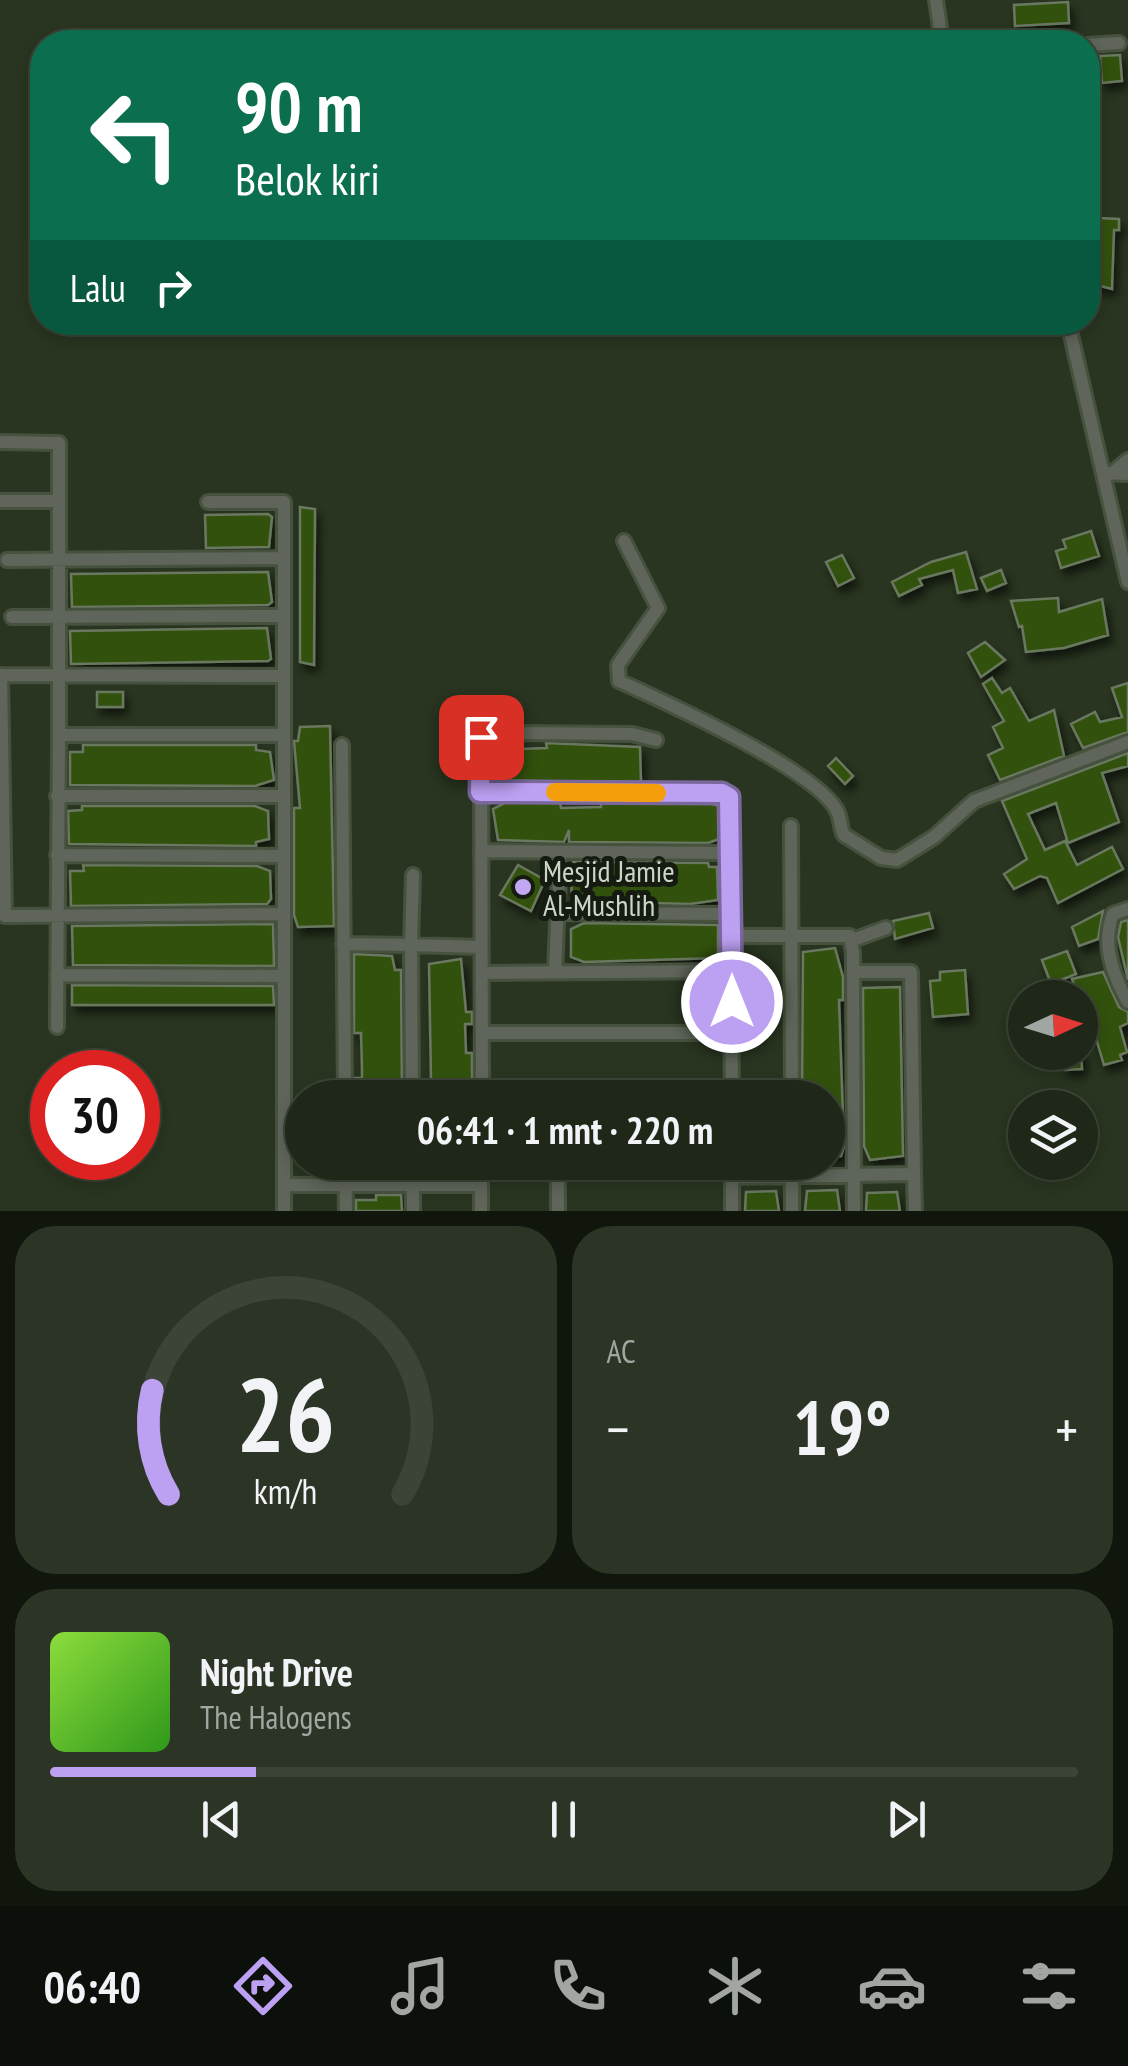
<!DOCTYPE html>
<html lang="id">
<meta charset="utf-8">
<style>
body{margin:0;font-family:"PT Sans Narrow",sans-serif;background:#2c3425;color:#f1f3f6;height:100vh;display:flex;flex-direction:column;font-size:38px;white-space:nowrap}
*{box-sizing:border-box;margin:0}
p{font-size:32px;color:#a1a6a2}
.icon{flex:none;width:55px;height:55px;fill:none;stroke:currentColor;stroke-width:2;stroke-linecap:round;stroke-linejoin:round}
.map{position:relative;height:1211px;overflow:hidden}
.side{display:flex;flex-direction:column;gap:15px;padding:15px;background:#11160d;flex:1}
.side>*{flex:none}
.top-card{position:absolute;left:30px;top:30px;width:1070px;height:305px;border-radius:40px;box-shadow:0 5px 15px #0003,0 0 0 2px #3c4437;background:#0b6e4f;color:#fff;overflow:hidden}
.needle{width:65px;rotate:86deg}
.controls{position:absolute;left:1008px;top:980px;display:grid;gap:20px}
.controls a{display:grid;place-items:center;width:90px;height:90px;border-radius:50%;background:#1f2818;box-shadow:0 5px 15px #0003,0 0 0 2px #3c4437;font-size:50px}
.speed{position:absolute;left:30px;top:1050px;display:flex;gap:20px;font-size:50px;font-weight:700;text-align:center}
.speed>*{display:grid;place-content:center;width:130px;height:130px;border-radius:50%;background:#1f2818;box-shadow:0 5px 15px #0003,0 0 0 2px #3c4437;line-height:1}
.speed .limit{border:15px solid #d22;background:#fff;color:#111}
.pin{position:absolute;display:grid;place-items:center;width:85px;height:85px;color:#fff;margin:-42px;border-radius:20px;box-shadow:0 5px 15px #0006}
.me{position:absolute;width:110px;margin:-55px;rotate:0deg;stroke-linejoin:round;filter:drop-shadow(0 0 8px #0008)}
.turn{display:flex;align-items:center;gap:35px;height:210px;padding:0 40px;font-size:45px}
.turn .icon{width:130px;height:130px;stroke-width:2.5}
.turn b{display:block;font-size:70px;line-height:85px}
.then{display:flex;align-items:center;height:95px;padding:0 40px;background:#0003;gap:20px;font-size:38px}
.big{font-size:75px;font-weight:700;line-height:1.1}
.side .widget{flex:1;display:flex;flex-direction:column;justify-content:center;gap:15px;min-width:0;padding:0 35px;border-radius:40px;background:#2c3425}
.side .dial{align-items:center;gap:0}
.dial svg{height:260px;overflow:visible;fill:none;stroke:#3c4437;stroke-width:7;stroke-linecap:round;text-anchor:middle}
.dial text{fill:#f1f3f6;stroke:none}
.song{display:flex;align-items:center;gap:30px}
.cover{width:120px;height:120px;border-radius:15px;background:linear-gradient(135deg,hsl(90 70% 55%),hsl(110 70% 35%))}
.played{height:10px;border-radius:5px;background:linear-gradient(90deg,#bca0f2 20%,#3c4437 20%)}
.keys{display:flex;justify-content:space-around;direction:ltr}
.heat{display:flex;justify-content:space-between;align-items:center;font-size:55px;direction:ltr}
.side .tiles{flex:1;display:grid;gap:15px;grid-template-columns:1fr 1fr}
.widget:last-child{grid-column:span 2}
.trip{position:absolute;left:285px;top:1080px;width:560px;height:100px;border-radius:50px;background:#1f2818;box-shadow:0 5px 15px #0003,0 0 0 2px #3c4437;font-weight:700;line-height:100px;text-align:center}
.tab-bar{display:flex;height:160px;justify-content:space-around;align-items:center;background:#0c100a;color:#a1a6a2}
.tab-bar .icon{width:70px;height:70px}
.tab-bar .on{color:#bca0f2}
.tab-bar b{font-size:45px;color:#f1f3f6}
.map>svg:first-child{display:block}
</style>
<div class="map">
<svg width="1128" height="1211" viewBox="0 0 1128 1211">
<defs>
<filter id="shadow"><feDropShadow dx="4" dy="7" stdDeviation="5" flood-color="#0009"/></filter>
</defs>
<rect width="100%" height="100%" fill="#293520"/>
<path fill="#31510f" stroke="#6a7860" stroke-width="2.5" filter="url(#shadow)" d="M 1068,2 L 1069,23 L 1015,26 L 1014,5 Z
M 1120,55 L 1122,81 L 1102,83 L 1100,56 Z
M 1098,218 L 1119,219 L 1119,230 L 1114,230 L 1112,289 L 1088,283 L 1088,244 L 1097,244 Z
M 300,507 L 315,509 L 314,665 L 300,662 Z
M 268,514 L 272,517 L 269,547 L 206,548 L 205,515 Z
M 1091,531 L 1099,556 L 1061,568 L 1056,551 L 1066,548 L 1063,540 Z
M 966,552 L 977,589 L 958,593 L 953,570 L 919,579 L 922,585 L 899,596 L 892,582 L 931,562 Z
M 842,555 L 854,578 L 838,586 L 826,562 Z
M 1001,570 L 1006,583 L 987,591 L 981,578 Z
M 268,572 L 272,602 L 268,605 L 72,607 L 71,574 Z
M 1058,598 L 1059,612 L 1102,599 L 1108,635 L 1064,648 L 1026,652 L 1022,626 L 1019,627 L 1011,601 Z
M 267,628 L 271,659 L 268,661 L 71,664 L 70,631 Z
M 985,642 L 1005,660 L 981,677 L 968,653 Z
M 992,678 L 1002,693 L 1010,688 L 1029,721 L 1054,710 L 1064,756 L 1000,780 L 988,755 L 1003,748 L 993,727 L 1004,721 L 983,684 Z
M 1128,683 L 1128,732 L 1083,748 L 1071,724 L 1095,712 L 1100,722 L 1122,717 L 1112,688 Z
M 97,692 L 123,692 L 123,707 L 97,707 Z
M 330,726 L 334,926 L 298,927 L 294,915 L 294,808 L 300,808 L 294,741 L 298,741 L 300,727 Z
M 520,743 L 520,749 L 547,748 L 546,743 L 640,747 L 641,783 L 498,780 L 494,744 Z
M 83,745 L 256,745 L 256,750 L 270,752 L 274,780 L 255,786 L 70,785 L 70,752 L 83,752 Z
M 1128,753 L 1128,766 L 1102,773 L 1119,822 L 1068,843 L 1056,803 L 1028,814 L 1045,850 L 1065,841 L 1077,865 L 1112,847 L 1123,869 L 1058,903 L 1047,878 L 1040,876 L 1014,889 L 1004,874 L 1027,859 L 1002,801 Z
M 836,758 L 853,776 L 845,784 L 828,766 Z
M 507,802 L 560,802 L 561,808 L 601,807 L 601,802 L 708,803 L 719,806 L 719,839 L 708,843 L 569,842 L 569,830 L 564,842 L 498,840 L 493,809 Z
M 82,806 L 255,806 L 268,811 L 269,839 L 256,842 L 256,846 L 69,844 L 68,811 L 82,810 Z
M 573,862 L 708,863 L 709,867 L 717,867 L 718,900 L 690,904 L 575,901 L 571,899 Z
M 83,865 L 257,866 L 270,871 L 271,899 L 267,904 L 71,906 L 70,871 L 84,871 Z
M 518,865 L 545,880 L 531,911 L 500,895 Z
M 1103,911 L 1098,939 L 1079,946 L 1072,927 Z
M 929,913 L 933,928 L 895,939 L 893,921 Z
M 1128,920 L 1128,980 L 1118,937 L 1121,922 Z
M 584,923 L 718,925 L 718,958 L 584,962 L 571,957 L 571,929 Z
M 273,924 L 274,966 L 73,965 L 72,926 Z
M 835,948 L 843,977 L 843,1000 L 839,1000 L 844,1146 L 841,1156 L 828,1157 L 828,1098 L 802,1098 L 803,952 Z
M 1067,951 L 1076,974 L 1051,984 L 1042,960 Z
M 354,954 L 392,956 L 395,970 L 401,970 L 402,1098 L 355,1098 L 355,1078 L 362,1078 L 362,1068 L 361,1033 L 354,1033 Z
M 461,959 L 466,1012 L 472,1012 L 472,1024 L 465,1024 L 466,1053 L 472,1053 L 472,1098 L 431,1098 L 431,1093 L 422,1093 L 422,1081 L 431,1080 L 429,964 Z
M 965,970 L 968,1014 L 933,1017 L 930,981 L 940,980 L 940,972 Z
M 1103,972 L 1119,1007 L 1128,1012 L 1128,1023 L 1120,1027 L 1127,1052 L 1120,1055 L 1122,1060 L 1104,1065 L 1082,992 L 1077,993 L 1072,979 Z
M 72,985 L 273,986 L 274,1005 L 72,1005 Z
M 900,987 L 903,1156 L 870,1160 L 864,1146 L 863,988 Z
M 1064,1052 L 1081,1052 L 1082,1069 L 1065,1070 Z
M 837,1190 L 840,1211 L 805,1211 L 807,1191 Z
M 776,1191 L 779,1211 L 745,1211 L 746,1192 Z
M 897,1192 L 900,1211 L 866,1211 L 867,1193 Z
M 376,1195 L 401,1195 L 402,1211 L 356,1211 L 356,1200 L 376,1200 Z"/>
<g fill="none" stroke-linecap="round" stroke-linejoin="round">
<defs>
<path id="street" d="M 936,0 L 942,42
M 1088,45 L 1119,43
M 1068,322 L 1128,582
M 0,442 L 59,443 L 59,735
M 1116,470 L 1128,460
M 1104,473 L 1128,474
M 0,501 L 59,501
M 208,502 L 284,502 L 284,676
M 624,541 L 658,608 L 618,665 L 619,681 C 663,701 821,772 838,813 C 841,820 840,828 844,835 L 881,858 L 897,860 L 934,837 L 974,801 L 1128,742
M 7,560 L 284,558
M 12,617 L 284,616
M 0,675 L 284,676 L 284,735
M 1,675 L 5,916 L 284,914
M 342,745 L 345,1098
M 480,792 L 722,793 L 729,797 L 732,1098
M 57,796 L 284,796
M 791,826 L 792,1098
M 481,851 L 731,853
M 57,855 L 284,856
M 1128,909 L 1113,914 C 1101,944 1113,976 1128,1002
M 558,913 L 731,914
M 731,936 L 850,936 L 853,952 L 854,1211
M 850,936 L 853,940 L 886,928
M 343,944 L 411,945 L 413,875
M 555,971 L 560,854
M 482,973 L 731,971
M 57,975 L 284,976
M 57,1027 L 59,735 L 284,735 L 284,1211
M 482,1033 L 732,1033
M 482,1091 L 732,1092
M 412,1098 L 411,945 L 480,947
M 482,1098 L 481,737 L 496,733 L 632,734 L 656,740
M 345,1162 L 346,1211
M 413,1162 L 413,1211
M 792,1162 L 792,1211
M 914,1174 L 915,1211
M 732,1177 L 914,1174 L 911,972 L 853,972
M 284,1185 L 480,1185
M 481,1211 L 481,1162
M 558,1211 L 558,1162
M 732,1211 L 732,1162"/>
</defs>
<use href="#street" stroke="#47523e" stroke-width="18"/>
<use href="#street" stroke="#5f655a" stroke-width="12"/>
</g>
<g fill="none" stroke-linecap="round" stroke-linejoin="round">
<defs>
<path id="route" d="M 481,737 L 480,792 L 722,793 L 729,797 L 732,1002"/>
</defs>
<use href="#route" stroke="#7a689d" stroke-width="25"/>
<use href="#route" stroke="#bca0f2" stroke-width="18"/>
<path stroke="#f59e0b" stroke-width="18" d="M 555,792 L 657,793"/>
</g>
<circle fill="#c2a8f2" stroke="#151b11" stroke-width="4" cx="523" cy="887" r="10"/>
<g text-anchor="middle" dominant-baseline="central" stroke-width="10" stroke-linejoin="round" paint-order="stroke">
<g font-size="30" fill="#cdd5c7" stroke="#151b11" text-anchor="start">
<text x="543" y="870">Mesjid Jamie<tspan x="543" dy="34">Al-Mushlih</tspan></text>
</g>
</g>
</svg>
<div class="controls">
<a><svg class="needle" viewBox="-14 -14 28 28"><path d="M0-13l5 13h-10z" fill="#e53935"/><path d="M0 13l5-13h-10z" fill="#a1a6a2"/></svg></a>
<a><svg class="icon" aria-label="layers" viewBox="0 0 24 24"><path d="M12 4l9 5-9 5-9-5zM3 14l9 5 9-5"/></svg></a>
</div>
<div class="speed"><div class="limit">30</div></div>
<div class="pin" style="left:481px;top:737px;background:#d93025"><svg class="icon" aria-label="arrive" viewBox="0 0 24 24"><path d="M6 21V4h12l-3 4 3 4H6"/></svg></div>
<svg class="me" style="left:732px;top:1002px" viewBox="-20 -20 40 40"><circle r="17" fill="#bca0f2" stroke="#fff" stroke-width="3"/><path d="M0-11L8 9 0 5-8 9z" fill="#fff"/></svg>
<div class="trip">06:41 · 1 mnt · 220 m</div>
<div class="top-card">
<div class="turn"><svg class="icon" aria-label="left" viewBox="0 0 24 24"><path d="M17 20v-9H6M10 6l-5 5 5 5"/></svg><div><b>90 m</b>Belok kiri</div></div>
<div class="then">Lalu<svg class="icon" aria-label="right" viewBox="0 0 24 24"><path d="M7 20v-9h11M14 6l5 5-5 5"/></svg></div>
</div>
</div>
<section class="side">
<div class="tiles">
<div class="widget dial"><svg viewBox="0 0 100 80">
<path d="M14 69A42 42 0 1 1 86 69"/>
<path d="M14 69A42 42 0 0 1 9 37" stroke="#bca0f2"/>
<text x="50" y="56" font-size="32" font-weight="700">26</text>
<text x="50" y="72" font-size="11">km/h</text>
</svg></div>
<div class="widget"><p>AC</p>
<div class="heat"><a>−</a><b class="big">19°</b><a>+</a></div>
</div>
<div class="widget">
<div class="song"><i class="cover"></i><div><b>Night Drive</b><p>The Halogens</p></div></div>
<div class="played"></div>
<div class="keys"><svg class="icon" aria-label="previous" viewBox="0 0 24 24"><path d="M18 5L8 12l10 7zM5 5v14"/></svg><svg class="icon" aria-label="pause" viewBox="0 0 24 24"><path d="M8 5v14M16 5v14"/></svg><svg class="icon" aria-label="next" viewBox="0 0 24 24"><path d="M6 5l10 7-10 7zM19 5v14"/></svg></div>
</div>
</div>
</section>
<nav class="tab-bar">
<b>06:40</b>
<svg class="icon on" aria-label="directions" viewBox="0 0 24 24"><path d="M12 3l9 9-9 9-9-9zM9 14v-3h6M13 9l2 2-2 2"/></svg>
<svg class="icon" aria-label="music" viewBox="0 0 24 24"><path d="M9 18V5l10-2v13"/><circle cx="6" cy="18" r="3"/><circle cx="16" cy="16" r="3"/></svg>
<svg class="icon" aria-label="phone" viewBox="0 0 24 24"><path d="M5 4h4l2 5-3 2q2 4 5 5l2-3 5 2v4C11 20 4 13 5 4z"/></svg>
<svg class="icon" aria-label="climate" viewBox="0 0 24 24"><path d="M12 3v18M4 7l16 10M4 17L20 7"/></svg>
<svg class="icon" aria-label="car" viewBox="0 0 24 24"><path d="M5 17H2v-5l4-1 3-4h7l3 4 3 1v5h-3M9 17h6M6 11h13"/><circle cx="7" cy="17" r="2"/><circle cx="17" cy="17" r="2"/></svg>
<svg class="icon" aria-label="filters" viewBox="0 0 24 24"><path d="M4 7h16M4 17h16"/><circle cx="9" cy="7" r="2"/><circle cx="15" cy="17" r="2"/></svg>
</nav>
